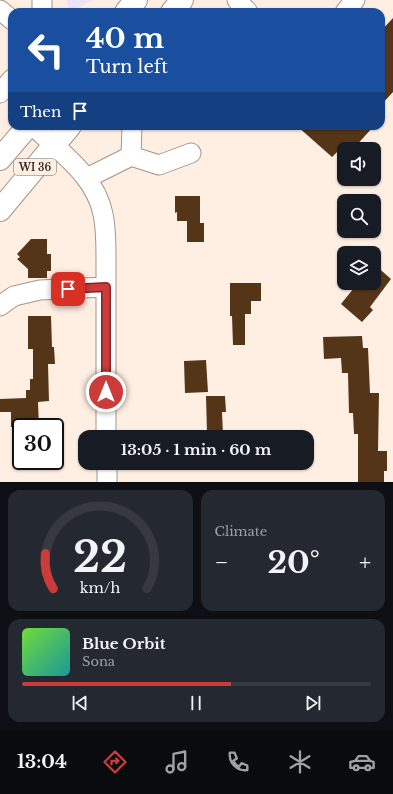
<!DOCTYPE html>
<meta charset="utf-8">
<style>
body{margin:0;font-family:"Libre Baskerville",serif;background:#242831;color:#f1f3f6;height:100vh;display:flex;flex-direction:column;font-size:15px;white-space:nowrap}
*{box-sizing:border-box;margin:0}
p{font-size:13px;color:#9ea1a6}
.icon{flex:none;width:22px;height:22px;fill:none;stroke:currentColor;stroke-width:2;stroke-linecap:round;stroke-linejoin:round}
.map{position:relative;height:482px;overflow:hidden}
.side{display:flex;flex-direction:column;gap:8px;padding:8px;background:#0d0f14;flex:1}
.side>*{flex:none}
.hud{position:absolute;left:8px;top:8px;width:377px;height:122px;border-radius:12px;box-shadow:0 1px 3px #0004;background:#1a4fa0;color:#fff;overflow:hidden}
.fabs{position:absolute;left:337px;top:142px;display:grid;gap:8px}
.fabs a{display:grid;place-items:center;width:44px;height:44px;border-radius:8px;background:#171b24;box-shadow:0 1px 3px #0004;font-size:20px}
.speed{position:absolute;left:12px;top:418px;display:flex;gap:8px;font-size:20px;font-weight:700;text-align:center}
.speed>*{display:grid;place-content:center;width:52px;height:52px;border-radius:50%;background:#171b24;box-shadow:0 1px 3px #0004;line-height:1}
.speed .limit{border:2px solid #111;border-radius:6px;background:#fff;color:#111}
.pin{position:absolute;display:grid;place-items:center;width:34px;height:34px;color:#fff;margin:-17px;border-radius:8px;box-shadow:0 2px 6px #0006}
.me{position:absolute;width:44px;margin:-22px;rotate:0deg;stroke-linejoin:round;filter:drop-shadow(0 0 3px #0008)}
.turn{display:flex;align-items:center;gap:14px;height:84px;padding:0 12px;font-size:18px}
.turn .icon{width:52px;height:52px;stroke-width:2.5}
.turn b{display:block;font-size:28px;line-height:34px}
.then{display:flex;align-items:center;height:38px;padding:0 12px;background:#0003;gap:8px;font-size:15px}
.big{font-size:30px;font-weight:700;line-height:1.1}
.side .card{flex:1;display:flex;flex-direction:column;justify-content:center;gap:6px;min-width:0;padding:0 14px;border-radius:12px;background:#242831}
.side .dial{align-items:center;gap:0}
.dial svg{height:104px;overflow:visible;fill:none;stroke:#363941;stroke-width:7;stroke-linecap:round;text-anchor:middle}
.dial text{fill:#f1f3f6;stroke:none}
.song{display:flex;align-items:center;gap:12px}
.cover{width:48px;height:48px;border-radius:6px;background:linear-gradient(135deg,hsl(100 70% 55%),hsl(180 70% 35%))}
.played{height:4px;border-radius:2px;background:linear-gradient(90deg,#ca3b39 60%,#363941 60%)}
.keys{display:flex;justify-content:space-around;direction:ltr}
.heat{display:flex;justify-content:space-between;align-items:center;font-size:22px;direction:ltr}
.side .tiles{flex:1;display:grid;gap:8px;grid-template-columns:1fr 1fr}
.card:last-child{grid-column:span 2}
.trip{position:absolute;left:78px;top:430px;width:236px;height:40px;border-radius:12px;background:#171b24;box-shadow:0 1px 3px #0004;font-weight:700;line-height:40px;text-align:center}
.dock{display:flex;height:64px;justify-content:space-around;align-items:center;background:#090b0e;color:#9ea1a6}
.dock .icon{width:28px;height:28px}
.dock .on{color:#ca3b39}
.dock b{font-size:18px;color:#f1f3f6}
.map>svg:first-child{display:block}
</style>
<div class="map">
<svg width="393" height="482" viewBox="0 0 393 482">
<rect width="100%" height="100%" fill="#ffeee2"/>
<path fill="#eee2f6" d="M 67,0 L 94,0 L 69,12 Z"/>
<path fill="#553517" d="M 393,18 L 393,92 L 381,105 L 381,31 Z
M 297,126 L 374,126 L 353,149 L 344,149 L 344,159 L 337,152 L 332,157 Z
M 175,196 L 200,196 L 200,223 L 204,223 L 204,242 L 187,242 L 187,221 L 177,221 L 177,212 L 175,213 Z
M 31,239 L 47,239 L 47,254 L 51,254 L 51,271 L 47,271 L 47,278 L 28,278 L 28,269 L 17,259 L 20,257 L 17,254 Z
M 374,264 L 391,279 L 370,307 L 373,310 L 362,322 L 341,304 L 358,283 L 374,283 Z
M 230,283 L 261,283 L 261,301 L 251,301 L 251,314 L 245,314 L 245,345 L 233,345 L 232,316 L 230,316 Z
M 28,316 L 51,316 L 52,347 L 54,347 L 55,364 L 48,364 L 49,401 L 38,402 L 39,427 L 11,427 L 11,412 L 0,412 L 0,399 L 26,398 L 26,390 L 30,390 L 30,379 L 33,379 L 33,349 L 28,349 Z
M 362,336 L 363,348 L 368,348 L 370,393 L 379,393 L 378,451 L 387,451 L 387,471 L 384,471 L 384,482 L 358,482 L 358,434 L 354,434 L 353,413 L 349,413 L 348,373 L 342,373 L 341,358 L 324,359 L 323,337 Z
M 206,360 L 208,392 L 185,393 L 184,361 Z
M 206,396 L 225,396 L 226,412 L 222,412 L 223,434 L 207,434 Z"/>
<g fill="none" stroke-linecap="round" stroke-linejoin="round">
<defs>
<path id="minor" d="M 237,0 L 248,12
M 0,10 L 12,20
M 42,12 L 42,0
M 345,12 L 355,0
M 0,93 L 12,79
M 33,126 C 60,152 95,175 103,214 C 106,228 106,242 106,257 L 106,437
M 131,156 L 159,165 L 191,153
M 87,178 L 131,156 L 132,126
M 0,306 L 14,296 L 40,290 L 106,287
M 107,463 L 107,482"/>
<path id="major" d="M 126,12 L 136,0
M 172,12 L 182,0
M 0,159 L 28,126
M 0,210 L 70,126"/>
</defs>
<use href="#minor" stroke="#a5958a" stroke-width="21"/>
<use href="#major" stroke="#a5958a" stroke-width="24"/>
<use href="#minor" stroke="#fff" stroke-width="19"/>
<use href="#major" stroke="#fff" stroke-width="22"/>
</g>
<g fill="none" stroke-linecap="round" stroke-linejoin="round">
<defs>
<path id="route" d="M 68,289 L 106,287 L 106,392"/>
</defs>
<use href="#route" stroke="#832625" stroke-width="10"/>
<use href="#route" stroke="#ca3b39" stroke-width="7"/>
</g>
<g text-anchor="middle" dominant-baseline="central" stroke-width="4" stroke-linejoin="round" paint-order="stroke">
<rect fill="#ffeee2" stroke="#70665f" stroke-width="1" x="14" y="159" width="42" height="16" rx="3"/>
<g font-size="10" font-weight="bold" fill="#322c27">
<text x="35" y="167">WI 36</text>
</g>
</g>
</svg>
<div class="fabs">
<a><svg class="icon" aria-label="sound" viewBox="0 0 24 24"><path d="M4 9h4l5-4v14l-5-4H4zM17 9q2 3 0 6"/></svg></a>
<a><svg class="icon" aria-label="search" viewBox="0 0 24 24"><circle cx="10" cy="10" r="6"/><path d="M15 15l6 6"/></svg></a>
<a><svg class="icon" aria-label="layers" viewBox="0 0 24 24"><path d="M12 4l9 5-9 5-9-5zM3 14l9 5 9-5"/></svg></a>
</div>
<div class="speed"><div class="limit">30</div></div>
<div class="pin" style="left:68px;top:289px;background:#d93025"><svg class="icon" aria-label="arrive" viewBox="0 0 24 24"><path d="M6 21V4h12l-3 4 3 4H6"/></svg></div>
<svg class="me" style="left:106px;top:392px" viewBox="-20 -20 40 40"><circle r="17" fill="#ca3b39" stroke="#fff" stroke-width="3"/><path d="M0-11L8 9 0 5-8 9z" fill="#fff"/></svg>
<div class="trip">13:05 · 1 min · 60 m</div>
<div class="hud">
<div class="turn"><svg class="icon" aria-label="left" viewBox="0 0 24 24"><path d="M17 20v-9H6M10 6l-5 5 5 5"/></svg><div><b>40 m</b>Turn left</div></div>
<div class="then">Then<svg class="icon" aria-label="arrive" viewBox="0 0 24 24"><path d="M6 21V4h12l-3 4 3 4H6"/></svg></div>
</div>
</div>
<section class="side">
<div class="tiles">
<div class="card dial"><svg viewBox="0 0 100 80">
<path d="M14 69A42 42 0 1 1 86 69"/>
<path d="M14 69A42 42 0 0 1 8 42" stroke="#ca3b39"/>
<text x="50" y="56" font-size="32" font-weight="700">22</text>
<text x="50" y="72" font-size="11">km/h</text>
</svg></div>
<div class="card"><p>Climate</p>
<div class="heat"><a>−</a><b class="big">20°</b><a>+</a></div>
</div>
<div class="card">
<div class="song"><i class="cover"></i><div><b>Blue Orbit</b><p>Sona</p></div></div>
<div class="played"></div>
<div class="keys"><svg class="icon" aria-label="previous" viewBox="0 0 24 24"><path d="M18 5L8 12l10 7zM5 5v14"/></svg><svg class="icon" aria-label="pause" viewBox="0 0 24 24"><path d="M8 5v14M16 5v14"/></svg><svg class="icon" aria-label="next" viewBox="0 0 24 24"><path d="M6 5l10 7-10 7zM19 5v14"/></svg></div>
</div>
</div>
</section>
<nav class="dock">
<b>13:04</b>
<svg class="icon on" aria-label="directions" viewBox="0 0 24 24"><path d="M12 3l9 9-9 9-9-9zM9 14v-3h6M13 9l2 2-2 2"/></svg>
<svg class="icon" aria-label="music" viewBox="0 0 24 24"><path d="M9 18V5l10-2v13"/><circle cx="6" cy="18" r="3"/><circle cx="16" cy="16" r="3"/></svg>
<svg class="icon" aria-label="phone" viewBox="0 0 24 24"><path d="M5 4h4l2 5-3 2q2 4 5 5l2-3 5 2v4C11 20 4 13 5 4z"/></svg>
<svg class="icon" aria-label="climate" viewBox="0 0 24 24"><path d="M12 3v18M4 7l16 10M4 17L20 7"/></svg>
<svg class="icon" aria-label="car" viewBox="0 0 24 24"><path d="M5 17H2v-5l4-1 3-4h7l3 4 3 1v5h-3M9 17h6M6 11h13"/><circle cx="7" cy="17" r="2"/><circle cx="17" cy="17" r="2"/></svg>
</nav>
